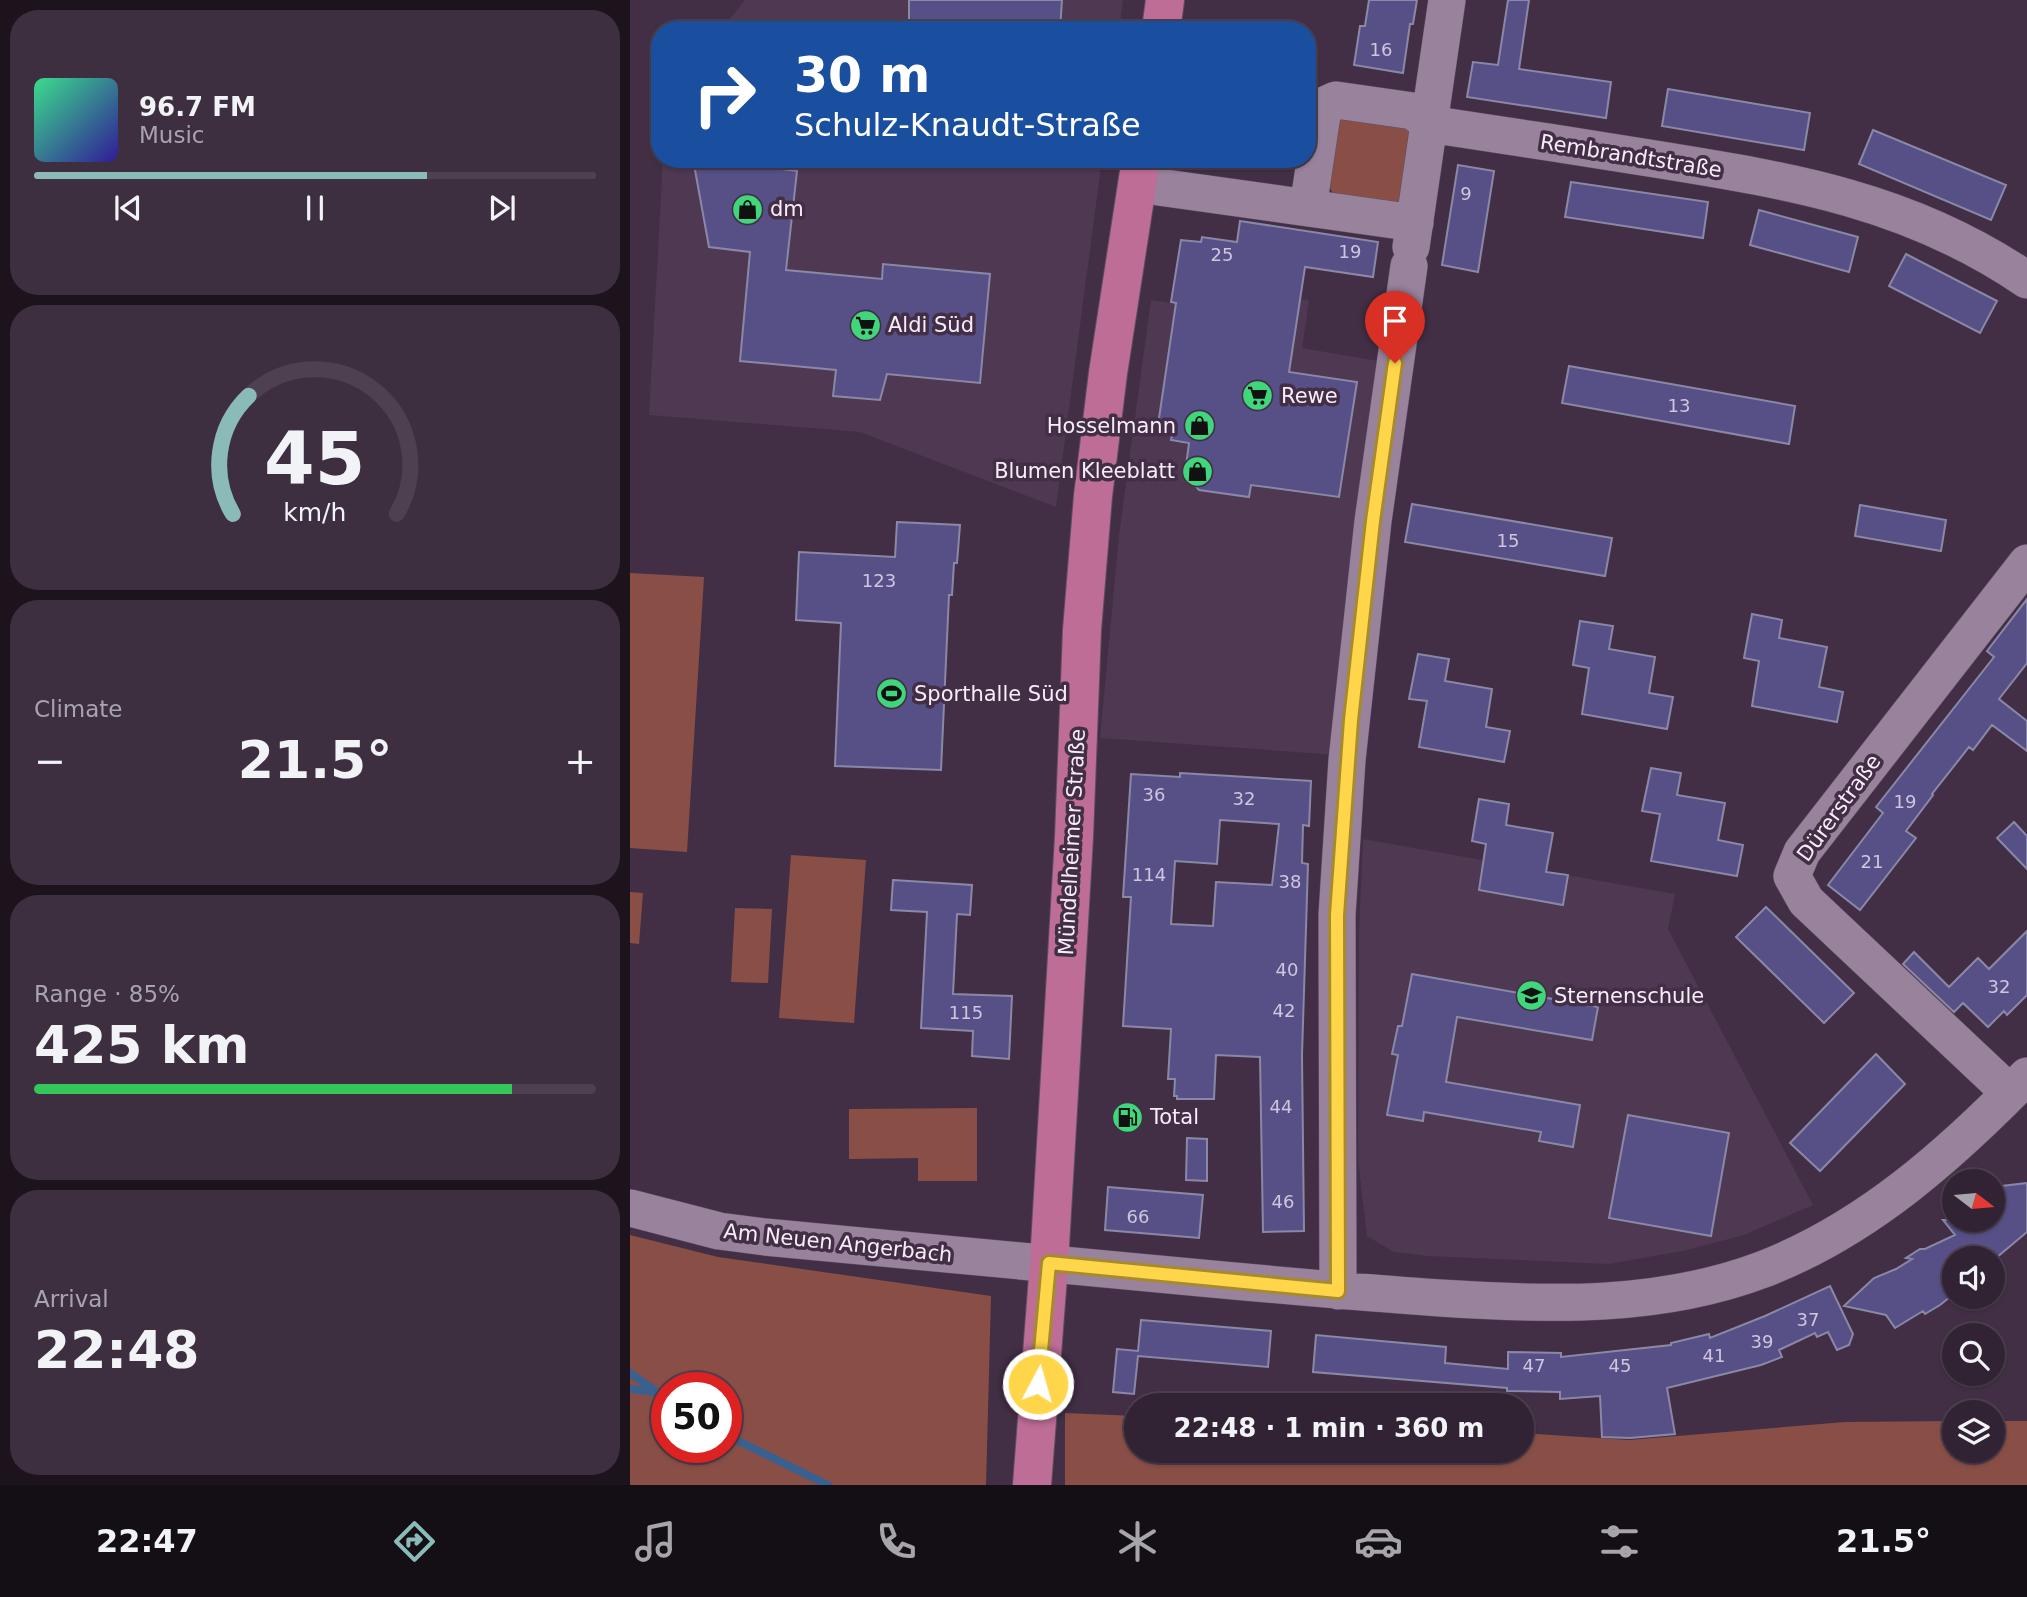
<!DOCTYPE html>
<meta charset="utf-8">
<style>
body{margin:0;font-family:"DejaVu Sans",sans-serif;background:#3d2f40;color:#f1f3f6;height:100vh;display:flex;flex-direction:column;font-size:26px;white-space:nowrap}
*{box-sizing:border-box;margin:0}
p{font-size:23px;color:#a8a4ac}
.icon{flex:none;width:38px;height:38px;fill:none;stroke:currentColor;stroke-width:2;stroke-linecap:round;stroke-linejoin:round}
.map{position:relative;flex:1;overflow:hidden}
.panel{display:flex;flex-direction:column;gap:10px;padding:10px;background:#1c131d;width:630px}
.panel>*{flex:none}
.guide{position:absolute;left:21px;top:21px;width:665px;height:147px;border-radius:28px;box-shadow:0 2px 5px #0004,0 0 0 2px #4d404f;background:#1a4fa0;color:#fff;overflow:hidden}
.needle{width:46px;rotate:106deg}
.fabs{position:absolute;left:1312px;top:1169px;display:grid;gap:14px}
.fabs a{display:grid;place-items:center;width:63px;height:63px;border-radius:50%;background:#322334;box-shadow:0 2px 5px #0004,0 0 0 2px #4d404f;font-size:35px}
.speed{position:absolute;left:21px;top:1372px;display:flex;gap:14px;font-size:35px;font-weight:700;text-align:center}
.speed>*{display:grid;place-content:center;width:91px;height:91px;border-radius:50%;background:#322334;box-shadow:0 2px 5px #0004,0 0 0 2px #4d404f;line-height:1}
.speed .limit{border:10px solid #d22;background:#fff;color:#111}
.pin{position:absolute;display:grid;place-items:center;width:60px;height:60px;color:#fff;margin:-72px -30px;border-radius:50% 50% 50% 0;rotate:-45deg;box-shadow:0 0 7px #0007}
.pin .icon{rotate:45deg}
.me{position:absolute;width:77px;margin:-38px;rotate:6deg;stroke-linejoin:round;filter:drop-shadow(0 0 5px #0008)}
.turn{display:flex;align-items:center;gap:24px;height:147px;padding:0 28px;font-size:32px}
.turn .icon{width:91px;height:91px;stroke-width:2.5}
.turn b{display:block;font-size:49px;line-height:60px}
.big{font-size:52px;font-weight:600;line-height:1.1}
.panel .tile{flex:1;display:flex;flex-direction:column;justify-content:center;gap:10px;min-width:0;padding:0 24px;border-radius:28px;background:#3d2f40}
.panel .dial{align-items:center;gap:0}
.dial svg{height:182px;overflow:visible;fill:none;stroke:#4d404f;stroke-width:7;stroke-linecap:round;text-anchor:middle}
.dial text{fill:#f1f3f6;stroke:none}
.song{display:flex;align-items:center;gap:21px}
.cover{width:84px;height:84px;border-radius:10px;background:linear-gradient(135deg,hsl(150 70% 55%),hsl(250 70% 35%))}
.played{height:7px;border-radius:4px;background:linear-gradient(90deg,#8bbbb9 70%,#4d404f 70%)}
.keys{display:flex;justify-content:space-around;direction:ltr}
.heat{display:flex;justify-content:space-between;align-items:center;font-size:38px;direction:ltr}
.charge{height:10px;border-radius:5px;background:linear-gradient(90deg,#34c759 85%,#4d404f 0)}
.trip{position:absolute;left:494px;top:1393px;width:410px;height:70px;border-radius:35px;background:#322334;box-shadow:0 2px 5px #0004,0 0 0 2px #4d404f;font-weight:600;line-height:70px;text-align:center}
.dock{display:flex;height:112px;justify-content:space-around;align-items:center;background:#140e15;color:#a8a4ac}
.dock .icon{width:49px;height:49px}
.dock .selected{color:#8bbbb9}
.dock b{font-size:32px;color:#f1f3f6}
main{display:flex;flex:1;min-height:0}
.map>svg:first-child{display:block}
</style>
<main>
<section class="panel">
<div class="tile">
<div class="song"><i class="cover"></i><div><b>96.7 FM</b><p>Music</p></div></div>
<div class="played"></div>
<div class="keys"><svg class="icon" aria-label="previous" viewBox="0 0 24 24"><path d="M18 5L8 12l10 7zM5 5v14"/></svg><svg class="icon" aria-label="pause" viewBox="0 0 24 24"><path d="M8 5v14M16 5v14"/></svg><svg class="icon" aria-label="next" viewBox="0 0 24 24"><path d="M6 5l10 7-10 7zM19 5v14"/></svg></div>
</div>
<div class="tile dial"><svg viewBox="0 0 100 80">
<path d="M14 69A42 42 0 1 1 86 69"/>
<path d="M14 69A42 42 0 0 1 21 17" stroke="#8bbbb9"/>
<text x="50" y="56" font-size="32" font-weight="700">45</text>
<text x="50" y="72" font-size="11">km/h</text>
</svg></div>
<div class="tile"><p>Climate</p>
<div class="heat"><a>−</a><b class="big">21.5°</b><a>+</a></div>
</div>
<div class="tile"><p>Range · 85%</p><b class="big">425 km</b><div class="charge"></div></div>
<div class="tile"><p>Arrival</p><b class="big">22:48</b></div>
</section>
<div class="map">
<svg width="1397" height="1485" viewBox="0 0 1397 1485">
<rect width="100%" height="100%" fill="#422f45"/>
<path fill="#4e3852" d="M 115,0 L 493,0 L 489,30 L 91,30 Z
M 33,159 L 472,159 L 426,507 L 230,432 L 19,415 Z
M 598,289 L 679,300 L 672,348 L 754,362 L 708,755 L 470,738 L 489,535 L 521,300 L 563,306 Z
M 733,839 L 1045,894 L 1038,929 L 1183,1205 L 1114,1235 L 1053,1251 L 978,1264 L 798,1256 L 764,1252 L 737,1236 L 728,1160 L 729,932 Z"/>
<path fill="#894f47" fill-rule="evenodd" d="M 712,113 L 783,126 L 773,202 L 762,207 L 714,200 L 703,193 L 697,184 L 699,133 Z
M 0,573 L 74,577 L 57,852 L 0,848 Z
M 161,855 L 236,860 L 224,1023 L 149,1018 Z
M 0,892 L 13,893 L 9,944 L 0,943 Z
M 105,908 L 142,909 L 138,983 L 101,982 Z
M 347,1108 L 347,1181 L 288,1181 L 288,1158 L 219,1159 L 219,1109 Z
M 0,1235 L 88,1257 L 361,1296 L 356,1485 L 0,1485 ZM 37,1388 L 96,1388 L 96,1447 L 37,1447 Z
M 435,1413 L 506,1416 L 506,1451 L 891,1451 L 891,1433 L 999,1440 L 1215,1422 L 1325,1421 L 1325,1451 L 1363,1451 L 1363,1421 L 1397,1421 L 1397,1485 L 435,1485 Z"/>
<g fill="none" stroke-linecap="round" stroke-linejoin="round">
<path stroke="#39608e" stroke-width="8" d="M 0,1373 L 37,1399
M 0,1389 L 25,1392
M 96,1435 L 198,1485"/>
</g>
<path fill="#565087" stroke="#8a88a7" stroke-width="2" fill-rule="evenodd" d="M 279,0 L 432,0 L 430,30 L 279,30 Z
M 739,0 L 787,0 L 783,24 L 780,24 L 773,73 L 724,65 L 730,26 L 735,26 Z
M 878,0 L 899,0 L 889,69 L 981,82 L 976,118 L 837,97 L 843,62 L 868,65 Z
M 1038,89 L 1180,113 L 1174,150 L 1032,126 Z
M 1243,130 L 1376,185 L 1361,220 L 1229,164 Z
M 63,159 L 152,159 L 151,169 L 167,171 L 156,270 L 252,279 L 253,264 L 360,274 L 350,383 L 257,374 L 250,400 L 203,396 L 206,370 L 110,361 L 120,252 L 79,247 Z
M 828,165 L 864,171 L 848,272 L 812,265 Z
M 941,182 L 1078,202 L 1073,238 L 935,217 Z
M 1129,210 L 1228,237 L 1219,272 L 1120,245 Z
M 610,221 L 748,242 L 743,277 L 675,267 L 659,372 L 727,382 L 709,497 L 621,485 L 619,497 L 569,490 L 555,473 L 559,443 L 541,440 L 544,427 L 528,425 L 546,303 L 541,302 L 551,240 L 571,242 L 572,237 L 607,242 Z
M 1276,254 L 1367,301 L 1350,333 L 1259,286 Z
M 939,366 L 1165,406 L 1159,444 L 932,403 Z
M 782,504 L 982,538 L 975,576 L 775,542 Z
M 1230,505 L 1316,520 L 1311,551 L 1225,536 Z
M 267,522 L 330,525 L 327,563 L 324,563 L 322,595 L 319,595 L 311,770 L 205,766 L 211,623 L 166,620 L 169,552 L 265,557 Z
M 1397,599 L 1397,663 L 1369,699 L 1397,721 L 1397,751 L 1362,725 L 1343,750 L 1339,747 L 1302,794 L 1303,795 L 1276,831 L 1286,838 L 1230,910 L 1198,885 L 1253,813 L 1246,807 L 1364,657 L 1357,651 Z
M 1122,614 L 1152,620 L 1149,638 L 1197,647 L 1189,687 L 1213,692 L 1207,722 L 1122,706 L 1129,661 L 1114,658 Z
M 950,621 L 983,626 L 979,649 L 1025,657 L 1019,693 L 1043,697 L 1037,729 L 952,714 L 959,668 L 943,665 Z
M 788,654 L 819,659 L 815,681 L 862,689 L 856,727 L 880,731 L 874,762 L 789,747 L 797,701 L 779,699 Z
M 1021,768 L 1051,773 L 1047,795 L 1095,803 L 1088,840 L 1113,845 L 1107,876 L 1021,861 L 1030,814 L 1012,811 Z
M 550,773 L 681,781 L 679,826 L 673,825 L 672,863 L 678,864 L 672,1055 L 674,1231 L 633,1232 L 630,1057 L 586,1055 L 584,1099 L 547,1099 L 547,1096 L 544,1096 L 545,1079 L 538,1079 L 541,1029 L 493,1026 L 501,897 L 493,897 L 501,774 L 550,777 ZM 590,820 L 649,824 L 642,885 L 586,882 L 583,926 L 541,924 L 545,861 L 587,864 Z
M 849,799 L 879,804 L 876,825 L 923,833 L 916,872 L 938,875 L 933,905 L 849,890 L 856,844 L 842,841 Z
M 1384,822 L 1397,836 L 1397,869 L 1367,838 Z
M 263,880 L 342,885 L 340,915 L 327,914 L 323,994 L 382,996 L 379,1059 L 342,1056 L 343,1031 L 291,1028 L 297,912 L 261,910 Z
M 1136,907 L 1224,993 L 1194,1023 L 1106,937 Z
M 1397,931 L 1397,995 L 1377,1015 L 1374,1011 L 1358,1027 L 1333,1003 L 1324,1012 L 1273,964 L 1284,952 L 1319,987 L 1348,958 L 1359,969 Z
M 782,974 L 968,1007 L 962,1040 L 827,1017 L 816,1082 L 950,1105 L 943,1147 L 909,1141 L 911,1132 L 794,1112 L 793,1121 L 757,1115 L 768,1055 L 762,1054 L 768,1026 L 772,1026 Z
M 1246,1054 L 1275,1084 L 1190,1171 L 1160,1143 Z
M 998,1115 L 1099,1133 L 1081,1236 L 979,1218 Z
M 557,1138 L 577,1139 L 577,1181 L 556,1180 Z
M 1397,1183 L 1397,1232 L 1366,1258 L 1325,1258 L 1325,1293 L 1310,1305 L 1295,1314 L 1293,1311 L 1265,1328 L 1256,1315 L 1214,1306 L 1244,1278 L 1266,1269 L 1282,1259 L 1276,1258 L 1290,1249 L 1295,1249 L 1325,1235 L 1313,1220 L 1363,1220 L 1363,1187 Z
M 478,1187 L 573,1195 L 569,1238 L 475,1230 Z
M 1200,1286 L 1223,1334 L 1219,1345 L 1207,1350 L 1198,1332 L 1187,1337 L 1185,1333 L 1149,1350 L 1152,1357 L 1131,1365 L 1037,1388 L 1045,1434 L 1000,1438 L 972,1437 L 970,1396 L 930,1399 L 930,1392 L 877,1391 L 877,1388 L 683,1372 L 686,1335 L 816,1347 L 815,1363 L 878,1369 L 878,1352 L 931,1353 L 931,1357 L 1041,1345 L 1041,1343 L 1079,1334 L 1080,1338 L 1135,1316 Z
M 511,1320 L 641,1331 L 638,1367 L 508,1356 L 504,1394 L 483,1392 L 487,1349 L 508,1351 Z"/>
<g fill="none" stroke-linecap="round" stroke-linejoin="round">
<defs>
<path id="minor" d="M 507,184 L 785,223
M 678,208 L 692,115 L 697,104 L 706,100 L 783,111 L 799,124 C 874,135 950,147 1025,159 C 1161,181 1280,200 1397,280
M 781,247 L 817,0
M 1380,1093 L 1176,901 L 1162,876 L 1172,852 L 1397,563
M 0,1208 L 89,1231 L 135,1237 C 284,1251 433,1265 582,1279 C 658,1286 734,1293 810,1298 C 919,1305 1029,1309 1134,1269 C 1237,1229 1321,1154 1397,1076
M 708,1291 L 707,915 L 717,760 L 743,521 L 779,266"/>
<path id="major" d="M 531,30 L 535,0
M 402,1485 L 419,1263 L 444,837 L 452,630 L 463,496 L 478,373 L 511,159"/>
</defs>
<use href="#minor" stroke="#5e4e61" stroke-width="38"/>
<use href="#major" stroke="#5e4e61" stroke-width="40"/>
<use href="#minor" stroke="#98829c" stroke-width="37"/>
<use href="#major" stroke="#be6d97" stroke-width="38"/>
</g>
<g fill="none" stroke-linecap="round" stroke-linejoin="round">
<defs>
<path id="route" d="M 408,1384 L 419,1263 L 708,1291 L 707,915 L 721,720 L 743,521 L 765,363"/>
</defs>
<use href="#route" stroke="#a68a30" stroke-width="18"/>
<use href="#route" stroke="#ffd54a" stroke-width="12"/>
</g>
<defs>
<symbol id="shop-disc" viewBox="-11 -11 22 22"><circle r="9.5" fill="#40d77c" stroke="#422f45"/><path d="M-5-2.5h2.3a2.7 3.5 0 0 1 5.4 0H5L5.5 6h-11ZM-1.5-2.5h3a1.5 2.3 0 0 0-3 0Z" fill="#111"/></symbol>
<symbol id="supermarket-disc" viewBox="-11 -11 22 22"><circle r="9.5" fill="#40d77c" stroke="#422f45"/><path d="M-6-5.5h2.5l.6 2H6L4.5 2H-2.5L-4.4-4H-6ZM-1.5 3.2a1.3 1.3 0 1 0 .1 0ZM3 3.2a1.3 1.3 0 1 0 .1 0Z" fill="#111"/></symbol>
<symbol id="stadium-disc" viewBox="-11 -11 22 22"><circle r="9.5" fill="#40d77c" stroke="#422f45"/><path d="M0-5a6.5 5 0 1 0 0 10a6.5 5 0 1 0 0-10ZM-3.5-1.8h7v3.6h-7Z" fill="#111"/></symbol>
<symbol id="school-disc" viewBox="-11 -11 22 22"><circle r="9.5" fill="#40d77c" stroke="#422f45"/><path d="M0-5L7-2L0 1L-7-2ZM-4 1L0 2.5L4 1V4Q0 6-4 4Z" fill="#111"/></symbol>
<symbol id="fuel-disc" viewBox="-11 -11 22 22"><circle r="9.5" fill="#40d77c" stroke="#422f45"/><path d="M-5.5-6h7V0h2V4h1.3V-2.5L3-4.5l.8-.8L6-3V5H2.5V1h-1V6h-7ZM-4.2-4.7v3.2H.2V-4.7Z" fill="#111"/></symbol>
</defs>
<g fill-rule="evenodd">
<use href="#shop-disc" x="100" y="192" width="35" height="35"/>
<use href="#supermarket-disc" x="218" y="308" width="35" height="35"/>
<use href="#supermarket-disc" x="610" y="378" width="35" height="35"/>
<use href="#shop-disc" x="552" y="408" width="35" height="35"/>
<use href="#shop-disc" x="550" y="454" width="35" height="35"/>
<use href="#stadium-disc" x="244" y="676" width="35" height="35"/>
<use href="#school-disc" x="884" y="978" width="35" height="35"/>
<use href="#fuel-disc" x="480" y="1100" width="35" height="35"/>
</g>
<g text-anchor="middle" dominant-baseline="central" stroke-width="7" stroke-linejoin="round" paint-order="stroke">
<g font-size="18" fill="#d0c5dd">
<text x="751" y="49">16</text>
<text x="836" y="193">9</text>
<text x="720" y="251">19</text>
<text x="592" y="254">25</text>
<text x="1049" y="405">13</text>
<text x="878" y="540">15</text>
<text x="249" y="580">123</text>
<text x="524" y="794">36</text>
<text x="614" y="798">32</text>
<text x="1275" y="801">19</text>
<text x="1242" y="861">21</text>
<text x="519" y="874">114</text>
<text x="660" y="881">38</text>
<text x="657" y="969">40</text>
<text x="1369" y="986">32</text>
<text x="654" y="1010">42</text>
<text x="336" y="1012">115</text>
<text x="651" y="1106">44</text>
<text x="653" y="1201">46</text>
<text x="508" y="1216">66</text>
<text x="1178" y="1319">37</text>
<text x="1132" y="1341">39</text>
<text x="1084" y="1355">41</text>
<text x="904" y="1365">47</text>
<text x="990" y="1365">45</text>
</g>
<g font-size="21" fill="#f8ecfa" stroke="#422f45">
<text transform="translate(1001 156) rotate(9)">Rembrandtstraße</text>
<text transform="translate(1209 808) rotate(-54)">Dürerstraße</text>
<text transform="translate(442 842) rotate(-87)">Mündelheimer Straße</text>
<text transform="translate(208 1243) rotate(6)">Am Neuen Angerbach</text>
</g>
<g font-size="21" fill="#f8ecfa" stroke="#422f45" text-anchor="start">
<text x="140" y="209">dm</text>
<text x="258" y="325">Aldi Süd</text>
<text x="651" y="396">Rewe</text>
<text x="546" y="426" text-anchor="end">Hosselmann</text>
<text x="545" y="471" text-anchor="end">Blumen Kleeblatt</text>
<text x="284" y="694">Sporthalle Süd</text>
<text x="924" y="996">Sternenschule</text>
<text x="520" y="1117">Total</text>
</g>
</g>
</svg>
<div class="fabs">
<a><svg class="needle" viewBox="-14 -14 28 28"><path d="M0-13l5 13h-10z" fill="#e53935"/><path d="M0 13l5-13h-10z" fill="#a8a4ac"/></svg></a>
<a><svg class="icon" aria-label="sound" viewBox="0 0 24 24"><path d="M4 9h4l5-4v14l-5-4H4zM17 9q2 3 0 6"/></svg></a>
<a><svg class="icon" aria-label="search" viewBox="0 0 24 24"><circle cx="10" cy="10" r="6"/><path d="M15 15l6 6"/></svg></a>
<a><svg class="icon" aria-label="layers" viewBox="0 0 24 24"><path d="M12 4l9 5-9 5-9-5zM3 14l9 5 9-5"/></svg></a>
</div>
<div class="speed"><div class="limit">50</div></div>
<div class="pin" style="left:765px;top:363px;background:#d93025"><svg class="icon" aria-label="arrive" viewBox="0 0 24 24"><path d="M6 21V4h12l-3 4 3 4H6"/></svg></div>
<svg class="me" style="left:408px;top:1384px" viewBox="-20 -20 40 40"><circle r="17" fill="#ffd54a" stroke="#fff" stroke-width="3"/><path d="M0-11L8 9 0 5-8 9z" fill="#fff"/></svg>
<div class="trip">22:48 · 1 min · 360 m</div>
<div class="guide">
<div class="turn"><svg class="icon" aria-label="right" viewBox="0 0 24 24"><path d="M7 20v-9h11M14 6l5 5-5 5"/></svg><div><b>30 m</b>Schulz-Knaudt-Straße</div></div>
</div>
</div>
</main>
<nav class="dock">
<b>22:47</b>
<svg class="icon selected" aria-label="directions" viewBox="0 0 24 24"><path d="M12 3l9 9-9 9-9-9zM9 14v-3h6M13 9l2 2-2 2"/></svg>
<svg class="icon" aria-label="music" viewBox="0 0 24 24"><path d="M9 18V5l10-2v13"/><circle cx="6" cy="18" r="3"/><circle cx="16" cy="16" r="3"/></svg>
<svg class="icon" aria-label="phone" viewBox="0 0 24 24"><path d="M5 4h4l2 5-3 2q2 4 5 5l2-3 5 2v4C11 20 4 13 5 4z"/></svg>
<svg class="icon" aria-label="climate" viewBox="0 0 24 24"><path d="M12 3v18M4 7l16 10M4 17L20 7"/></svg>
<svg class="icon" aria-label="car" viewBox="0 0 24 24"><path d="M5 17H2v-5l4-1 3-4h7l3 4 3 1v5h-3M9 17h6M6 11h13"/><circle cx="7" cy="17" r="2"/><circle cx="17" cy="17" r="2"/></svg>
<svg class="icon" aria-label="filters" viewBox="0 0 24 24"><path d="M4 7h16M4 17h16"/><circle cx="9" cy="7" r="2"/><circle cx="15" cy="17" r="2"/></svg>
<b>21.5°</b>
</nav>
